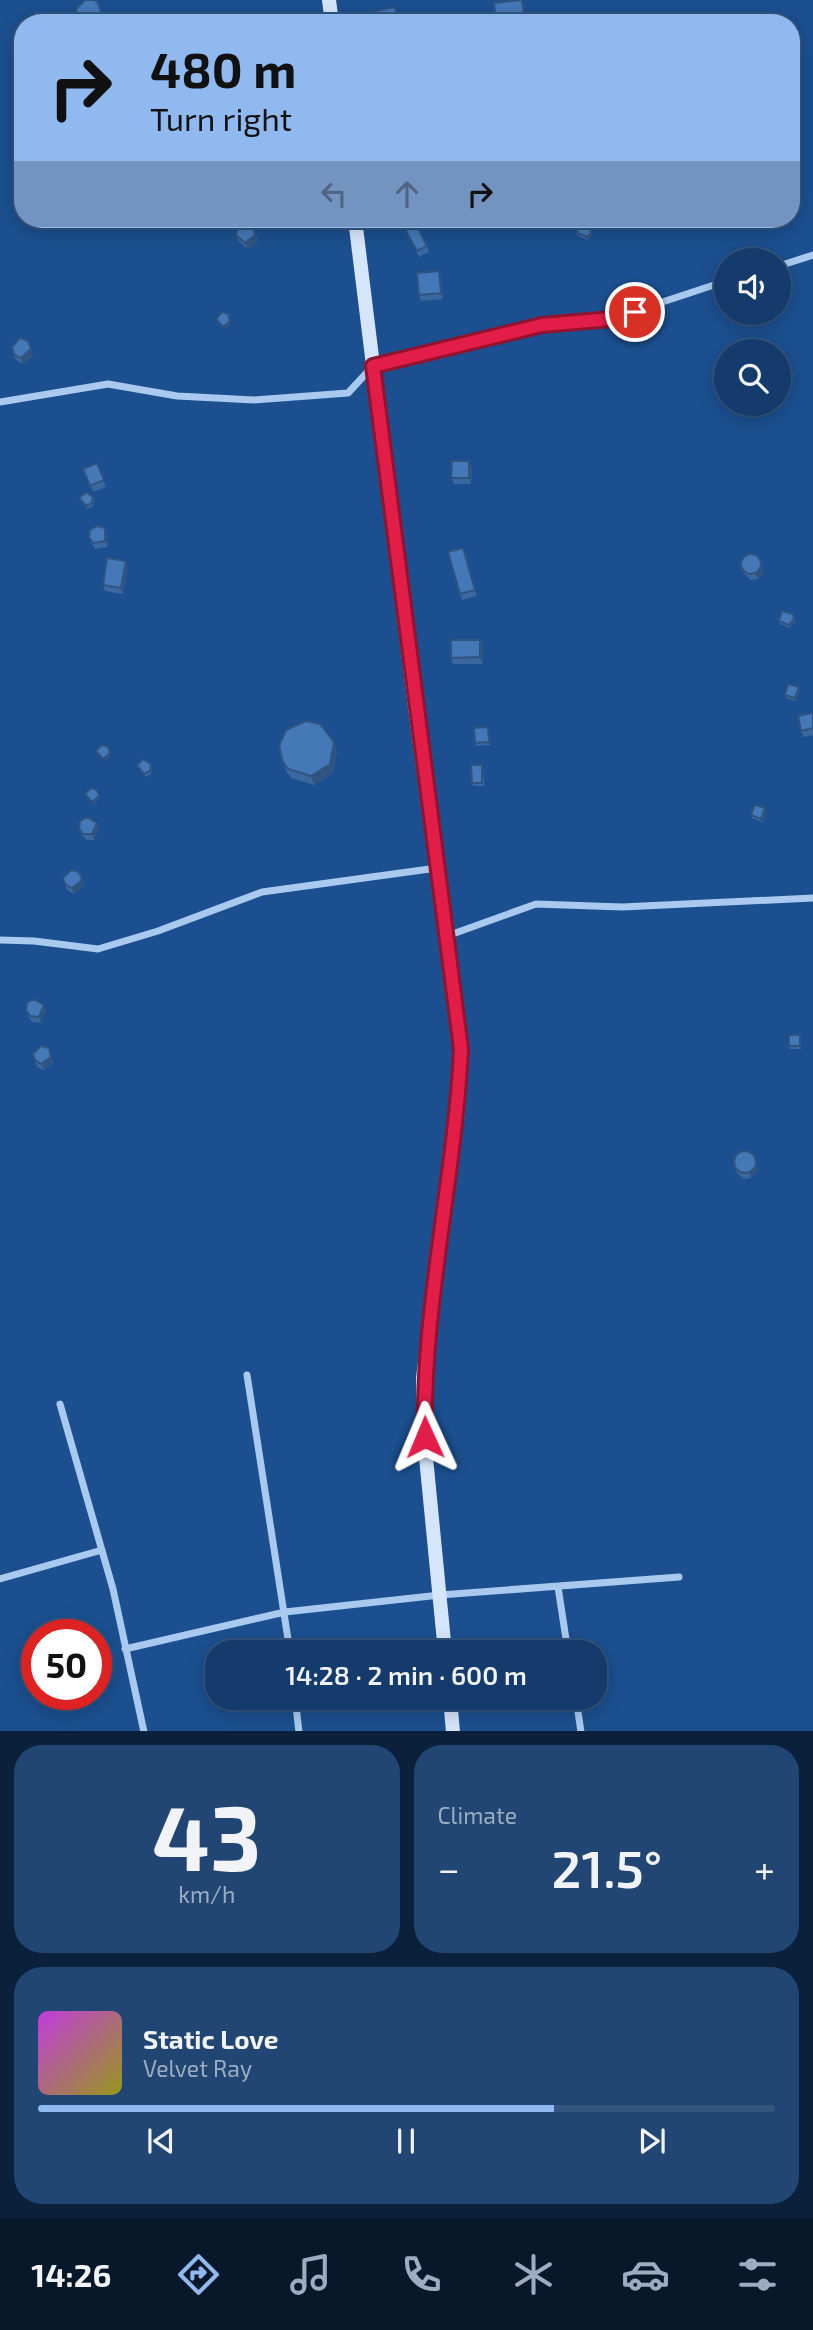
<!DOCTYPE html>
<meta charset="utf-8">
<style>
body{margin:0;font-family:"Exo 2",sans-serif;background:#214673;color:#f1f3f6;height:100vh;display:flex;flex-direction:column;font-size:26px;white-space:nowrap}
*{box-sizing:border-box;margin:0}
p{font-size:23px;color:#9dadc1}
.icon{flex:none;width:38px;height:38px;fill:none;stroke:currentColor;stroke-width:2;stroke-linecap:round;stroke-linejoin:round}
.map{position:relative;height:1731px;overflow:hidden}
.panel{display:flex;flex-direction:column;gap:14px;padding:14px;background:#0b203b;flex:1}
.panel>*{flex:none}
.top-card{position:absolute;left:14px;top:14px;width:786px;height:214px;border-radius:28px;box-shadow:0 4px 18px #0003,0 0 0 2px #33557e;background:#90b9f0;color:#111;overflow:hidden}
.controls{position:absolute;left:714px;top:248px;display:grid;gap:14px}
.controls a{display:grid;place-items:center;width:77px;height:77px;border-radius:50%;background:#143b6b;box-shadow:0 4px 18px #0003,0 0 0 2px #33557e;font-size:35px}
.speed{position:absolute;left:21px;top:1619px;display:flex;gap:14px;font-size:35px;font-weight:700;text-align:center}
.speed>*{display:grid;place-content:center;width:91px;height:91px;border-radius:50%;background:#143b6b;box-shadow:0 4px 18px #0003,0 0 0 2px #33557e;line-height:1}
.speed .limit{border:10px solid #d22;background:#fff;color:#111}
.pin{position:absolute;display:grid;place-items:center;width:60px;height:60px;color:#fff;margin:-30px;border:4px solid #fff;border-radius:50%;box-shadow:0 2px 7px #0007}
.me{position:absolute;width:77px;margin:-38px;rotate:359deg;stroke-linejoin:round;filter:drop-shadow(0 0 5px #0008)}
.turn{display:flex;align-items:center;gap:24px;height:147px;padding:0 21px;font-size:32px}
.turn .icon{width:91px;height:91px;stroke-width:2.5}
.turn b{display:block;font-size:49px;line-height:60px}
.lanes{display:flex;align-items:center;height:66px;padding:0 21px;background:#0003;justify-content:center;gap:35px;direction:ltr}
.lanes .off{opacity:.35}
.big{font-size:52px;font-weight:600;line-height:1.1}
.panel .tile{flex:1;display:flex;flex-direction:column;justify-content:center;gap:10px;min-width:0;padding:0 24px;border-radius:28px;background:#214673}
.panel .dial{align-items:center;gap:0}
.dial b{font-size:91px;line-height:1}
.song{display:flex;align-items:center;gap:21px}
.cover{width:84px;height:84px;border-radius:10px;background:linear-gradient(135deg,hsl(290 70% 55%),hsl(60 70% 35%))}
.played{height:7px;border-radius:4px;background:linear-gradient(90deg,#90b9f0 70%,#33557e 70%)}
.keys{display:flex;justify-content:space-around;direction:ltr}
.heat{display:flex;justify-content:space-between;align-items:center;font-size:38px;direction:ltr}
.panel .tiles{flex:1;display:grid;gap:14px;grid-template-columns:1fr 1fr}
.tile:last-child{grid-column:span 2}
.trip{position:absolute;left:205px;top:1640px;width:402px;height:70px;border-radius:28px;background:#143b6b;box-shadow:0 4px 18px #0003,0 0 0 2px #33557e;font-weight:600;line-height:70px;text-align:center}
.menu{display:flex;height:112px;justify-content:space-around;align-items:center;background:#08182b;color:#9dadc1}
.menu .icon{width:49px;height:49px}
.menu .active{color:#90b9f0}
.menu b{font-size:32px;color:#f1f3f6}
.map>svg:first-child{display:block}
</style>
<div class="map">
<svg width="813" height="1732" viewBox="0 0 813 1732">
<rect width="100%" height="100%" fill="#1b4f8f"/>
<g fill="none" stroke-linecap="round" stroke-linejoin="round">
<path stroke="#a9c9ee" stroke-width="7" d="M 779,266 L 813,255
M 0,402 L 108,384 L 177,396 L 254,400 L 348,393 L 373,366 L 542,325 L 611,319 L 726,281
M 447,936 L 536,904 L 622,907 L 813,898
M 0,940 L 34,941 L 98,949 L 158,931 L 262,892 L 437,868
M 247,1375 L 290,1652
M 60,1404 L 113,1589 L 144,1732
M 0,1579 L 102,1550
M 558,1587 L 568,1652
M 125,1649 L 285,1612 L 440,1595 L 679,1577
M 295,1698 L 299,1732
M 576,1698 L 581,1732"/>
<path stroke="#d6e6fa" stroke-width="14" d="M 329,0 L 332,23
M 355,219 L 415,707 L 461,1049 L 458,1111 L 423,1378 L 424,1437 L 445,1652
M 450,1698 L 453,1732"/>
</g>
<path fill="#3a679d" d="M 99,8 L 103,18 L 101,23 L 80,23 L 78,17 Z
M 253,226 L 258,241 L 248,249 L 239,242 L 236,235 Z
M 590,226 L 592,236 L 588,240 L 578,236 L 577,233 Z
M 406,231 L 427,246 L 429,252 L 419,257 Z
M 439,271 L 441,277 L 443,299 L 421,301 L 419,295 Z
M 28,341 L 33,356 L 23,364 L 16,360 L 14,354 Z
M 469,461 L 472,467 L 471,484 L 454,484 L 451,478 Z
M 97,463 L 106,487 L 93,492 L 83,469 Z
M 93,497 L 94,500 L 93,506 L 87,509 L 79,498 Z
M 107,535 L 108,547 L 95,549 L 91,543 L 89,537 Z
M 465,554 L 477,596 L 462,600 L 460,594 Z
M 763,565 L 763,575 L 758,579 L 751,580 L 744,574 L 742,568 Z
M 128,567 L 123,594 L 105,591 L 103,585 Z
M 793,614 L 795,623 L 790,628 L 780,624 L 779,621 Z
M 480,640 L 483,646 L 483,664 L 453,664 L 451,658 Z
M 800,690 L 796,701 L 786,698 L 785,695 Z
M 813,713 L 813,735 L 804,737 L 801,731 Z
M 488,727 L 490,745 L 476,746 L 475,743 Z
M 337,751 L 333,773 L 314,785 L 291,778 L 286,771 L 283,762 Z
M 151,764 L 152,767 L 151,774 L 145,777 L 137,765 Z
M 483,768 L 484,786 L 473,786 L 472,783 Z
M 767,811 L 763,822 L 752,818 L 751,815 Z
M 97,823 L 99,829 L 94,840 L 86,840 L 81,834 L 79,828 Z
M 79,872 L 84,886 L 74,894 L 67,890 L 65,884 Z
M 44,1005 L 46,1011 L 41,1023 L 32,1022 L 28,1016 L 26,1010 Z
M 801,1038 L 801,1049 L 790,1049 L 789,1046 Z
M 49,1048 L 53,1063 L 44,1070 L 37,1067 L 35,1060 Z
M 755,1157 L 758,1170 L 751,1178 L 744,1179 L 737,1173 L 734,1167 Z"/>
<path fill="#305480" d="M 522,0 L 525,6 L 526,23 L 525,23 Z
M 101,12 L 103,18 L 100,23 L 98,18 Z
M 590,226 L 592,236 L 588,240 L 587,237 Z
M 255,235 L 258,241 L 248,249 L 245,243 Z
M 439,271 L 441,277 L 443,299 L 441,293 Z
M 230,321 L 231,324 L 224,330 L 223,327 Z
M 31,349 L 33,356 L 23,364 L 21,358 Z
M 469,461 L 472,467 L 471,484 L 469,478 Z
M 105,528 L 107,535 L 108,547 L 105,541 Z
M 760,559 L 763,565 L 763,575 L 758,579 L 755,573 Z
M 126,561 L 128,567 L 123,594 L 121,588 Z
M 794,619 L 795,623 L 790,628 L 789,625 Z
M 480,640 L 483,646 L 483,664 L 480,657 Z
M 799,687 L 800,690 L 796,701 L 795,698 Z
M 334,742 L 337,751 L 333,773 L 314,785 L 311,776 Z
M 110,753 L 111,756 L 104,762 L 103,759 Z
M 99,796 L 100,799 L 93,805 L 92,802 Z
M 765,808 L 767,811 L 763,822 L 761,819 Z
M 97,823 L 99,829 L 94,840 L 92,834 Z
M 82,880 L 84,886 L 74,894 L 72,888 Z
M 44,1005 L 46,1011 L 41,1023 L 39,1017 Z
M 51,1057 L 53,1063 L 44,1070 L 41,1064 Z
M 755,1157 L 758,1170 L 751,1178 L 749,1172 Z"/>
<path fill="#4478b7" stroke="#305480" stroke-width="2" d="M 85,0 L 93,0 L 97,1 L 101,12 L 98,18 L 88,23 L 78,17 L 76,9 Z
M 522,0 L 525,23 L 496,23 L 494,3 Z
M 395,7 L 398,21 L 388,23 L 375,23 L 373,12 Z
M 580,223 L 590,226 L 591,233 L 587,237 L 577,233 Z
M 245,224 L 253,226 L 255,235 L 245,243 L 236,235 L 238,228 Z
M 416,225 L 427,246 L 417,251 L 406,231 Z
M 439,271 L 441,293 L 419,295 L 417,273 Z
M 222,312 L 228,314 L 230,321 L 223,327 L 216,319 Z
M 20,338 L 28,341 L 31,349 L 21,358 L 14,354 L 12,347 Z
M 452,461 L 469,461 L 469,478 L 451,478 Z
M 97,463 L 104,480 L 90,486 L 83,469 Z
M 86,492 L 93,497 L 92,503 L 86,506 L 79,498 Z
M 97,526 L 105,528 L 105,541 L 93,543 L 89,537 L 90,530 Z
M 463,548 L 475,590 L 460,594 L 448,552 Z
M741 564a10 10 0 1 1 20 0a10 10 0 1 1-20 0Z
M 107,558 L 126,561 L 121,588 L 103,585 Z
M 782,611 L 793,614 L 794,619 L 789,625 L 779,621 Z
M 451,640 L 480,640 L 480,657 L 451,658 Z
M 788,684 L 799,687 L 795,698 L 785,695 Z
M 813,713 L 813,728 L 801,731 L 798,716 Z
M 306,721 L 320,724 L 334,742 L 330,764 L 311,776 L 288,769 L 283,762 L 279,746 L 286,730 Z
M 488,727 L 489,742 L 475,743 L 474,728 Z
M 102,745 L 108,747 L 110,753 L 103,759 L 96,751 Z
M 143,759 L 151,764 L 150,771 L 144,774 L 137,765 Z
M 471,765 L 482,765 L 482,783 L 472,783 Z
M 91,788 L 97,790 L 99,796 L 92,802 L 85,794 Z
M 755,805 L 765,808 L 761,819 L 751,815 Z
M 87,817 L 97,823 L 92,834 L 83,834 L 79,828 L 80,821 Z
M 71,870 L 79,872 L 82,880 L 72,888 L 65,884 L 63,878 Z
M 34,999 L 44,1005 L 39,1017 L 30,1016 L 26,1010 L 27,1003 Z
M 789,1035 L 800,1035 L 800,1046 L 789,1046 Z
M 41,1046 L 49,1048 L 51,1057 L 41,1064 L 35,1060 L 33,1054 Z
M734 1162a11 11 0 1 1 22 0a11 11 0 1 1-22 0Z"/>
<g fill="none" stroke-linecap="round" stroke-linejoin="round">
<defs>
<path id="route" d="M 425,1437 C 422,1307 455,1178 461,1049 L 373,366 L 542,325 L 611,319 L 635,312"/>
</defs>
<use href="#route" stroke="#92132f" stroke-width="18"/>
<use href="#route" stroke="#e11d48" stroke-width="12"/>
</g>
</svg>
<div class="controls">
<a><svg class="icon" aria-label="sound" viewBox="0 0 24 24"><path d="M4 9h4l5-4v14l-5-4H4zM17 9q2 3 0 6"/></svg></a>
<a><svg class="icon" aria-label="search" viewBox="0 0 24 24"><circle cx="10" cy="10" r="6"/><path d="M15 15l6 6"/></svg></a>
</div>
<div class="speed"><div class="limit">50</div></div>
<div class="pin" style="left:635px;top:312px;background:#d93025"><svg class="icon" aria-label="arrive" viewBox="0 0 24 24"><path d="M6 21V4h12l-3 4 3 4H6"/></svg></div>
<svg class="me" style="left:425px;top:1437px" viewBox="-20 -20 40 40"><path d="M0-17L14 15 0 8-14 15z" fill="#e11d48" stroke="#fff" stroke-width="4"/></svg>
<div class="trip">14:28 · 2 min · 600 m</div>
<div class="top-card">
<div class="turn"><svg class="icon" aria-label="right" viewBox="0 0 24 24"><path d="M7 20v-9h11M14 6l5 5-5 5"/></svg><div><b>480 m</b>Turn right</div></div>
<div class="lanes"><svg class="icon off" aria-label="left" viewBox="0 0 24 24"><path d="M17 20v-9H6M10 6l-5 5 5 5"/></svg><svg class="icon off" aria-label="ahead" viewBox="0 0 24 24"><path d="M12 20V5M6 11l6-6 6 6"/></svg><svg class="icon" aria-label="right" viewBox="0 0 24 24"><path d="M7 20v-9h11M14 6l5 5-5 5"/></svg></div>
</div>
</div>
<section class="panel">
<div class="tiles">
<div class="tile dial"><b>43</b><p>km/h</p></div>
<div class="tile"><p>Climate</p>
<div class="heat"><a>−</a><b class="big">21.5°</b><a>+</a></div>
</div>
<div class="tile">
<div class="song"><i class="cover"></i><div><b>Static Love</b><p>Velvet Ray</p></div></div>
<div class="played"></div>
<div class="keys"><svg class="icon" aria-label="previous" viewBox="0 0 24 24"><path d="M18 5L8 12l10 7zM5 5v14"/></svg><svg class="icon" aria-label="pause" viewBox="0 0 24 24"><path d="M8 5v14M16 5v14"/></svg><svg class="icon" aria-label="next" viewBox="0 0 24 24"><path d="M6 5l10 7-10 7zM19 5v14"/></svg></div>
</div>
</div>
</section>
<nav class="menu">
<b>14:26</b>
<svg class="icon active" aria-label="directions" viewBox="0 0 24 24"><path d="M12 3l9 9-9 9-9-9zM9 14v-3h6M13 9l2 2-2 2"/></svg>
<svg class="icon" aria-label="music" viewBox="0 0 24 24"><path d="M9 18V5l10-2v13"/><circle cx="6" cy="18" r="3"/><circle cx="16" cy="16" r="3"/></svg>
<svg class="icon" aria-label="phone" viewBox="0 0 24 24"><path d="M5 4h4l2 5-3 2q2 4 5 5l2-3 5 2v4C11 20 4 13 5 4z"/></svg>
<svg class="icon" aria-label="climate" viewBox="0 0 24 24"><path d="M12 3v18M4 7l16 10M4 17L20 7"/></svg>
<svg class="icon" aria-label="car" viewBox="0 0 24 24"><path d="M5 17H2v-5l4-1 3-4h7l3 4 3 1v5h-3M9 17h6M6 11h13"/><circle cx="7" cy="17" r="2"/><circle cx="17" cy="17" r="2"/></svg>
<svg class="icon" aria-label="filters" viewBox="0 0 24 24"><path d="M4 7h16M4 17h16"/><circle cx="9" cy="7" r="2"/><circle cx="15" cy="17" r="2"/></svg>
</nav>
